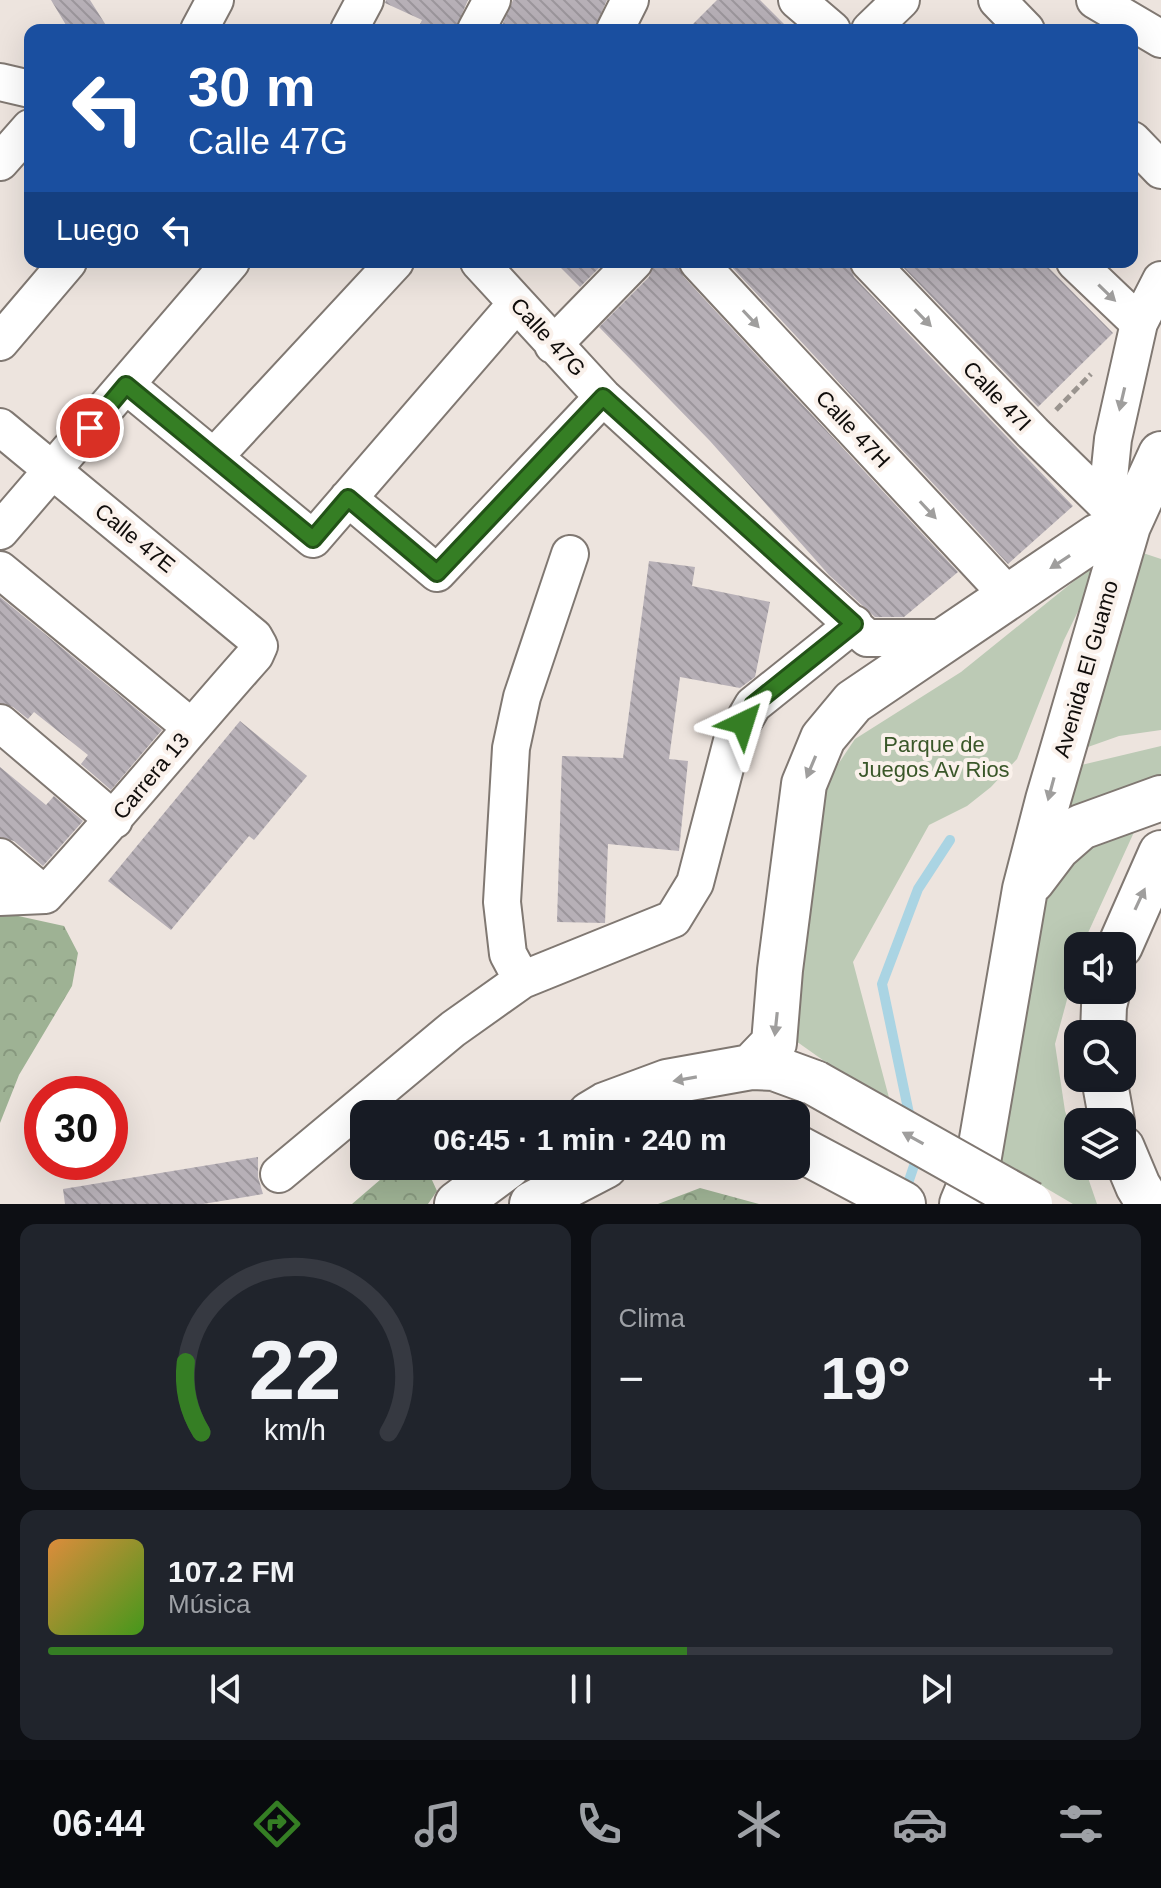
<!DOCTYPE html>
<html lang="es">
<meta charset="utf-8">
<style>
body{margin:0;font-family:Helvetica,sans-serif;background:#20242c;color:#f1f3f6;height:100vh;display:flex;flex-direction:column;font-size:30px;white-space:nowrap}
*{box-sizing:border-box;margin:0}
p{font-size:26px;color:#9ea1a6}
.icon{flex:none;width:44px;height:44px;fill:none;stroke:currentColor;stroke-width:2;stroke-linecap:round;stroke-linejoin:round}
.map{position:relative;height:1204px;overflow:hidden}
.drawer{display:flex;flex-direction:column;gap:20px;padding:20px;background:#0d0f14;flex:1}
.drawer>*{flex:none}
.guide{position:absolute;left:24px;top:24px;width:1114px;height:244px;border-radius:16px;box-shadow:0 8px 32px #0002;background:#1a4fa0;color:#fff;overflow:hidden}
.tools{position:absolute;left:1064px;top:932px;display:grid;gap:16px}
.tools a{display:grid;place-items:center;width:72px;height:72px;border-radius:16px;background:#171b24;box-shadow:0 8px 32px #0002;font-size:40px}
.speed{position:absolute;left:24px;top:1076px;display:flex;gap:16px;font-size:40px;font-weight:700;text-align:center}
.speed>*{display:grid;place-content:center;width:104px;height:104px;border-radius:50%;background:#171b24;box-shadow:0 8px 32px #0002;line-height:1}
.speed .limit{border:12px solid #d22;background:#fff;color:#111}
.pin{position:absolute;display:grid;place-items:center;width:68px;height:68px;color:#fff;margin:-34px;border:4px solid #fff;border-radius:50%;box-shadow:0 2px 8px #0007}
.me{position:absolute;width:88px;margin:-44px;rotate:41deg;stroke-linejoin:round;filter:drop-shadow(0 0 6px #0008)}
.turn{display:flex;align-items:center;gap:28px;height:168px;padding:0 32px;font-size:36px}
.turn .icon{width:104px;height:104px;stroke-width:2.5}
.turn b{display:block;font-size:56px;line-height:68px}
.then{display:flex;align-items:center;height:76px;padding:0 32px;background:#0003;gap:16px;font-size:30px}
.big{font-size:60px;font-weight:600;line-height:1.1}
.drawer .widget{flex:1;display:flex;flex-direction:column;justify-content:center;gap:12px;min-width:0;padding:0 28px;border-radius:16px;background:#20242c}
.drawer .dial{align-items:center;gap:0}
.dial svg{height:208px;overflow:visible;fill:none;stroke:#363941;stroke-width:7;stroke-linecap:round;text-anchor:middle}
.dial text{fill:#f1f3f6;stroke:none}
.song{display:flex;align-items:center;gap:24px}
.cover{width:96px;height:96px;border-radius:12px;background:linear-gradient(135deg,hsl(30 70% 55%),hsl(100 70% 35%))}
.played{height:8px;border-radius:4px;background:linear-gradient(90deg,#357e24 60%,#363941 60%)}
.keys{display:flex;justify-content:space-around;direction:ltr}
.heat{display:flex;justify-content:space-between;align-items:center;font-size:44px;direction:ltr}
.drawer .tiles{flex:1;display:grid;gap:20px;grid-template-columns:1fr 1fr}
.widget:last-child{grid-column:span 2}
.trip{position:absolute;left:350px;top:1100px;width:460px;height:80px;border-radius:16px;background:#171b24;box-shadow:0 8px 32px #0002;font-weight:600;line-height:80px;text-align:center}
.tab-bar{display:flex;height:128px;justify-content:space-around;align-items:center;background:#090b0e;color:#9ea1a6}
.tab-bar .icon{width:56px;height:56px}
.tab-bar .selected{color:#357e24}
.tab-bar b{font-size:36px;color:#f1f3f6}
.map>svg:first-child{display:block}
</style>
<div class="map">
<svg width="1161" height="1204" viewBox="0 0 1161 1204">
<defs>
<pattern id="forest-crowns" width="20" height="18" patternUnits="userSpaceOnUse" patternTransform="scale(2)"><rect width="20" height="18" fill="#9eb294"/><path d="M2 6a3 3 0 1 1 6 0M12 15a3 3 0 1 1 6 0" fill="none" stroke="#87987e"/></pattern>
<pattern id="building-back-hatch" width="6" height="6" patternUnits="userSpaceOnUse" patternTransform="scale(2)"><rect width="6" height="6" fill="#b7b0b7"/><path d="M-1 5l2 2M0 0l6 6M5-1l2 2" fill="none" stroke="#9c969c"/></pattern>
</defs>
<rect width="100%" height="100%" fill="#ede4de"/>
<path fill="#bccab5" d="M 1137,551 L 1161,559 L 1161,730 L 1119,736 L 1071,753 Z
M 1105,556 L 1064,640 L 1017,759 L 991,787 L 967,806 L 929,825 L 853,962 L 892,1109 L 786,1034 L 804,815 L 855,739 L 961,672 Z
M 1161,746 L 1161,787 L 1058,823 L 1073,767 Z
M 1135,830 L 1082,946 L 1078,946 L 1078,959 L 1055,1044 L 1065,1111 L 1078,1149 L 1078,1166 L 1084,1166 L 1097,1204 L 1073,1204 L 986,1153 L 1027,961 L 1053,877 L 1081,847 Z"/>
<path fill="url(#forest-crowns)" d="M 0,912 L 64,926 L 78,953 L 72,986 L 19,1075 L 0,1123 Z
M 395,1167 L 427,1169 L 437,1191 L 428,1204 L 352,1204 Z
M 700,1188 L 759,1204 L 658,1204 Z"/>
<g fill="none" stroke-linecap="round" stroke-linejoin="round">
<path stroke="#aad4e3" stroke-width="10" d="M 911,1123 L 882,984 L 918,889 L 950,840
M 905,1192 L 918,1154"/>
</g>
<path fill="url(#building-back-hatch)" d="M 51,0 L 90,0 L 109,30 L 69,30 Z
M 386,0 L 468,0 L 455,30 L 417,30 L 422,20 L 385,3 Z
M 513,0 L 607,0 L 594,30 L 500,30 Z
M 717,0 L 760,0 L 790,30 L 687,30 Z
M 555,262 L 605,262 L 580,287 Z
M 654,262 L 678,262 L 683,276 L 958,572 L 904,617 L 875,617 L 829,575 L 710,441 L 599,327 L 649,277 Z
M 727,262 L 849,262 L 854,277 L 1073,506 L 1008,564 Z
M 898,262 L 1043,262 L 1113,333 L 1038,407 Z
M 649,561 L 695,567 L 692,586 L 770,602 L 755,677 L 740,688 L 680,677 L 669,759 L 688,761 L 679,851 L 608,844 L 605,923 L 557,922 L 562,756 L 623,758 Z
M 0,597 L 162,730 L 111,790 L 81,764 L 88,755 L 34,712 L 28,719 L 13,707 L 0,703 Z
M 240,721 L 307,776 L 254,840 L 249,836 L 171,930 L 108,881 Z
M 0,767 L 46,805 L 54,796 L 83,821 L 43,866 L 14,841 L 0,837 Z
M 258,1157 L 258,1177 L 263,1194 L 203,1204 L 65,1204 L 63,1189 Z"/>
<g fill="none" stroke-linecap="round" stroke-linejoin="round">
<defs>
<path id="minor" d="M 797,0 L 832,30
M 997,0 L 1026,30
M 1095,0 L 1161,39
M 199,30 L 215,0
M 349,30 L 365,0
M 476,30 L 492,0
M 615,30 L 630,0
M 870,30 L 901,0
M 0,82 L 30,89
M 1132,140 L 1161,170
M 0,162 L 30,128
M 479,262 L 603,397 L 867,638 L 952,638
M 698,262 L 1008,595
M 869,262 L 1033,433 L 1128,526
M 1075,262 L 1139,323
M 0,342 L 68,262
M 553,345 L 634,262
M 126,385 L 313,539 L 516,304
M 0,427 L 254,637 L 259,646 L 255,655 C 184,735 117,817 45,895
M 214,457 L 395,262
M 348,498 L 437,573 L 603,397
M 1125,518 L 1109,478 L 1113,439 L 1139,323 L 1161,280
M 0,531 L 231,262
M 0,570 L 191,727
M 0,723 L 114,820
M 0,857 L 45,895
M 0,897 L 45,895
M 522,980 L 508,954 L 502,902 L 511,748 L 522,697 L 570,554
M 279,1174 L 453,1029 L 522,980 L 673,919 L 695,883 L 732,741 L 753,705 L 854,624"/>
<path id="major" d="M 1032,881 L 1057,848 L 1081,827 L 1161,798
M 1120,946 L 1161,853
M 1103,1034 L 1104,1006 L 1108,990
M 751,1067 L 774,1043 L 780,970 L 804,784 L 823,738 L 853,702 L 1098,536 L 1128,526
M 1104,1078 L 1112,1122
M 590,1114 L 605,1105 L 667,1082 L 751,1067 L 774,1068 L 815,1083
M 796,1147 L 903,1204
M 1122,1148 L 1138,1186 L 1149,1204
M 457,1204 L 508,1166
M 532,1204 L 605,1166
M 962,1204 L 977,1168 L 1025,889 L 1048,800 L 1128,526 L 1161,454"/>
</defs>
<use href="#minor" stroke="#807872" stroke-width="40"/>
<use href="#major" stroke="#807872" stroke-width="48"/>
<path stroke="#9a948f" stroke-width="5" stroke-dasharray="8 4" stroke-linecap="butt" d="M 1056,410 L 1091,374"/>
<use href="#minor" stroke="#fff" stroke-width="36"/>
<use href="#major" stroke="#fff" stroke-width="44"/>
<defs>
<path id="major-bridge" d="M 815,1083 L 1030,1204"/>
</defs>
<use href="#major-bridge" stroke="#807872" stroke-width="48" stroke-linecap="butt"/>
<use href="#major-bridge" stroke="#fff" stroke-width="44"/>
</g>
<defs><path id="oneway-solid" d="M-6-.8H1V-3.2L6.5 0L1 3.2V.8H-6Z" transform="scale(2)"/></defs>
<g fill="#9f9e9d">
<use href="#oneway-solid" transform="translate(1107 293) rotate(44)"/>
<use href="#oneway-solid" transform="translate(923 318) rotate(46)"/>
<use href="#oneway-solid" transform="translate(751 319) rotate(47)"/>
<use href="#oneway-solid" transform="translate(1122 399) rotate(103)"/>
<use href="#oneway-solid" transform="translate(928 510) rotate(47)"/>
<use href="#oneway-solid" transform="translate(1060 562) rotate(147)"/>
<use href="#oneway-solid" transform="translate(811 767) rotate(113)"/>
<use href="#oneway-solid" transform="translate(1051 789) rotate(105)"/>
<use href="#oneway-solid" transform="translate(1140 899) rotate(-65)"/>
<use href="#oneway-solid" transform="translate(776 1024) rotate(96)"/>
<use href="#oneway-solid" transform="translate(685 1079) rotate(170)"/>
<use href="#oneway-solid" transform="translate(913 1138) rotate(-151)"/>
</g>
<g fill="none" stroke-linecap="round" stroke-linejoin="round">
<defs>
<path id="route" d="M 90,428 L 126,385 L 313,539 L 348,498 L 437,573 L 603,397 L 854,624 L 753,705 L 743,723"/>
</defs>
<use href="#route" stroke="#225217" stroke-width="20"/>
<use href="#route" stroke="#357e24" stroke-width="14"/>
</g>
<g text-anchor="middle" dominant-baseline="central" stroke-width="8" stroke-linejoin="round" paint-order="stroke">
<g font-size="22" fill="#100d0b" stroke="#faf1eb">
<text transform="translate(548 337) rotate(47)">Calle 47G</text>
<text transform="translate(997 396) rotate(46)">Calle 47I</text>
<text transform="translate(853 429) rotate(47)">Calle 47H</text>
<text transform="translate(135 538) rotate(39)">Calle 47E</text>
<text transform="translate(1086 669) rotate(-74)">Avenida El Guamo</text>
<text transform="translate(151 776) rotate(-50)">Carrera 13</text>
</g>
<g font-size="22" fill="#3a5729" stroke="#faf1eb">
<text x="934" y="744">Parque de<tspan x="934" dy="25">Juegos Av Rios</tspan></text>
</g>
</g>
</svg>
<div class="tools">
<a><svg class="icon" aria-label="sound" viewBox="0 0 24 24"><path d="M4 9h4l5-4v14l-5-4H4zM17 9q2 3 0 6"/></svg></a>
<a><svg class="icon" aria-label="search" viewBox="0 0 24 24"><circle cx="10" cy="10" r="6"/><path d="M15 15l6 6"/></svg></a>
<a><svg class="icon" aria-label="layers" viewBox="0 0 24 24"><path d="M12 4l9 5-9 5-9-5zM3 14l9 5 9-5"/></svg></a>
</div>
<div class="speed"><div class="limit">30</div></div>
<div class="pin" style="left:90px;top:428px;background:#d93025"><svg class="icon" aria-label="arrive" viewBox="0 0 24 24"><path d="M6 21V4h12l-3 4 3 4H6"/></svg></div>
<svg class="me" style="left:743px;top:723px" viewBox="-20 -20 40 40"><path d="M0-17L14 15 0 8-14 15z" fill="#357e24" stroke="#fff" stroke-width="4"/></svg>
<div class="trip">06:45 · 1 min · 240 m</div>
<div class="guide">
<div class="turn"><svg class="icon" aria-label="left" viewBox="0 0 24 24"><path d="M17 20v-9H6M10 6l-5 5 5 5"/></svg><div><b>30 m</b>Calle 47G</div></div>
<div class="then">Luego<svg class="icon" aria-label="left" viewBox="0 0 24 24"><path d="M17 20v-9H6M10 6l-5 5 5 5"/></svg></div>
</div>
</div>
<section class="drawer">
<div class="tiles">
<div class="widget dial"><svg viewBox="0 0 100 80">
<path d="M14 69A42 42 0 1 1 86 69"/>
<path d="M14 69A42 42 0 0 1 8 42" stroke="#357e24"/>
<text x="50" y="56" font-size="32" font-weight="700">22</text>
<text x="50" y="72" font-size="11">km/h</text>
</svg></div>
<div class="widget"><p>Clima</p>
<div class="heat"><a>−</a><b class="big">19°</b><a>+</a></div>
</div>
<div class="widget">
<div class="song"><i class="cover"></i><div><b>107.2 FM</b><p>Música</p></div></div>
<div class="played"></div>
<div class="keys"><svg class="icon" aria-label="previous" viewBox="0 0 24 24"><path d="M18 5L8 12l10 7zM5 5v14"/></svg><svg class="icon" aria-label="pause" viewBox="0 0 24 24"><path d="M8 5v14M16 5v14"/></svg><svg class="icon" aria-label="next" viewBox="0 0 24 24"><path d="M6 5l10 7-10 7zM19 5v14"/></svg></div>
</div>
</div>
</section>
<nav class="tab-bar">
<b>06:44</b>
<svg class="icon selected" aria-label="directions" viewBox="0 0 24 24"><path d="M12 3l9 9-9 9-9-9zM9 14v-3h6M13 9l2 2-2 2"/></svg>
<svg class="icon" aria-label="music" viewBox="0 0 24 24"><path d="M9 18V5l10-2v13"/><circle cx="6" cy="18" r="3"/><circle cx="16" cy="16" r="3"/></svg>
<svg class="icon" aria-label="phone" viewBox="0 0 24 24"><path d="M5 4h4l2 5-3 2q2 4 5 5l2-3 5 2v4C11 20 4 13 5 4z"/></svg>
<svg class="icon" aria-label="climate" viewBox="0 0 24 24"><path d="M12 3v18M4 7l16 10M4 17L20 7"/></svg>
<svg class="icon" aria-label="car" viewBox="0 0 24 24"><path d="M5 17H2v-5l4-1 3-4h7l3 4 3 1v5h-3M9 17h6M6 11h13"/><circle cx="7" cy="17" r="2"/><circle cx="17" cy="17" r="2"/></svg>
<svg class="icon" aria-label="filters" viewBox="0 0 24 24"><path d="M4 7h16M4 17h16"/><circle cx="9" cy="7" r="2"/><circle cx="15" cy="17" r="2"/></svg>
</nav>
